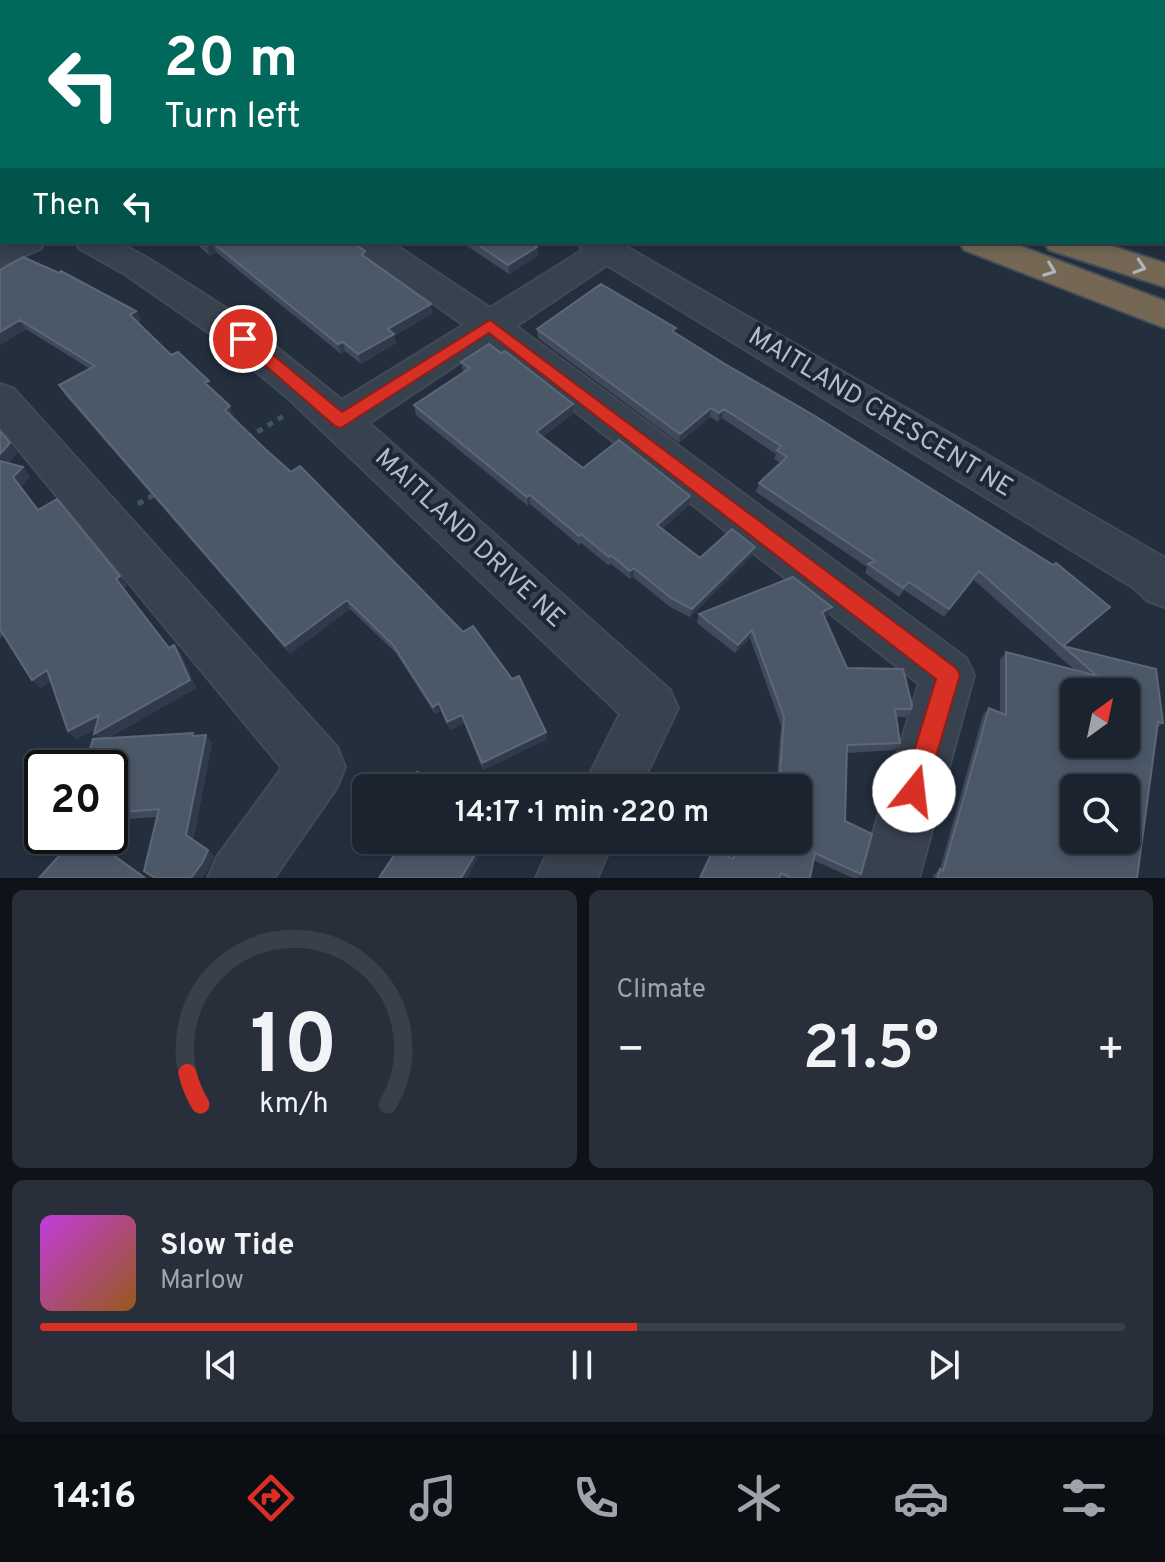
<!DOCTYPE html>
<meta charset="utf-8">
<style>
body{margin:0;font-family:Overpass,sans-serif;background:#282f3a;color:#f1f3f6;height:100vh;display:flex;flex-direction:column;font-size:30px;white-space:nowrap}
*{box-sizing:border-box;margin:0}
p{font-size:26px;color:#a0a4aa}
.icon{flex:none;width:44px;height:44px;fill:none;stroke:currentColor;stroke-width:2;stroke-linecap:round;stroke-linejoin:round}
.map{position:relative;height:878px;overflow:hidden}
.panel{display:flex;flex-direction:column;gap:12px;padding:12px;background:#0f1319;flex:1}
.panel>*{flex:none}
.top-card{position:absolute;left:0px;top:0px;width:1166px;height:244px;box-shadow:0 4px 12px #0003,0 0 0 2px #39404a;background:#00695c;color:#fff;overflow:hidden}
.needle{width:52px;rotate:33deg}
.tools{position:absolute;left:1060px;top:678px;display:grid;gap:16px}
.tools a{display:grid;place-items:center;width:80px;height:80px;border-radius:12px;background:#1b232e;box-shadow:0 4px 12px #0003,0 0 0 2px #39404a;font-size:40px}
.speed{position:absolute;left:24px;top:750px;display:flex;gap:16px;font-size:40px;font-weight:700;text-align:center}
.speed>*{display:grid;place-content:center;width:104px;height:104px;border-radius:50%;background:#1b232e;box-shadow:0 4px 12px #0003,0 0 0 2px #39404a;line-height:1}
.speed .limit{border:4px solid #111;border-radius:12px;background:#fff;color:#111}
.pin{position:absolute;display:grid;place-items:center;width:68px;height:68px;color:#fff;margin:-34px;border:4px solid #fff;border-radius:50%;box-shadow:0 2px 8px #0007}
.me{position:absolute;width:88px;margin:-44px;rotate:16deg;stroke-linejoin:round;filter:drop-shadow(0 0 6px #0008)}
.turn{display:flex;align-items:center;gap:28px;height:168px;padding:0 32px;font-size:36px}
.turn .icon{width:104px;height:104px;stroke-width:2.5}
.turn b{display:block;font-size:56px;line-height:68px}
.then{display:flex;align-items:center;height:76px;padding:0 32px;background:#0003;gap:16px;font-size:30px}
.big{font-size:60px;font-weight:600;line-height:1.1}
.panel .card{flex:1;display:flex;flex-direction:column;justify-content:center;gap:12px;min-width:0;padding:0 28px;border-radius:12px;background:#282f3a}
.panel .dial{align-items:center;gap:0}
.dial svg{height:208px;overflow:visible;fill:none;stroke:#39404a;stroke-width:7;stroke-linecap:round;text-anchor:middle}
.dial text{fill:#f1f3f6;stroke:none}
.song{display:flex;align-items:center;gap:24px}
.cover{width:96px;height:96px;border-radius:12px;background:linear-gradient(135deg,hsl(290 70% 55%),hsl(30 70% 35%))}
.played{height:8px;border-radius:4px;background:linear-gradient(90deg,#d93025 55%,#39404a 55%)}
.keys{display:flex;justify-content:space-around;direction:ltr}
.heat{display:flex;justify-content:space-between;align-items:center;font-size:44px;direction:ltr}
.panel .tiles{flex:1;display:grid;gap:12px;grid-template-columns:1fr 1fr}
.card:last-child{grid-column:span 2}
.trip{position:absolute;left:352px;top:774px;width:460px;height:80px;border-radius:12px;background:#1b232e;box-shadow:0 4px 12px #0003,0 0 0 2px #39404a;font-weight:600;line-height:80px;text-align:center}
.tabs{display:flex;height:128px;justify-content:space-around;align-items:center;background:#0b0e12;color:#a0a4aa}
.tabs .icon{width:56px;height:56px}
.tabs .on{color:#d93025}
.tabs b{font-size:36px;color:#f1f3f6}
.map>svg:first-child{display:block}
</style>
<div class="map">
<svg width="1165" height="878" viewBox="0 0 1165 878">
<rect width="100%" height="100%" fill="#242f3e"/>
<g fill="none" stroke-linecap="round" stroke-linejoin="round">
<defs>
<path id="minor" d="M 67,0 L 96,0 L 97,2 L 69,2 Z
M 669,0 L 699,0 L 700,2 L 671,2 Z
M 847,0 L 872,0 L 846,2 Z
M 1164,78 L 1165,78 L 1165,94 L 1164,94 Z
M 0,185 L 2,186 L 2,206 L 0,205 Z
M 0,242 L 2,241 L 45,242 L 40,249 L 0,266 Z
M 75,242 L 118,242 L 149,259 L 235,314 L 342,400 L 464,325 L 356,249 L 351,242 L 391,242 L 490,308 L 583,250 L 576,242 L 618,242 L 1165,558 L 1165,607 L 1148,601 L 1134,588 L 607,265 L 516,326 L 966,658 L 974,675 L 919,878 L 859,878 L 919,684 L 489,343 L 369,423 L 670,690 L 678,708 L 640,788 L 583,788 L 620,714 L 287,397 L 208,332 L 125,274 L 80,249 Z
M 0,384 L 14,389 L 337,747 L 345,767 L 337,787 L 274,878 L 208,878 L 217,857 L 282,768 L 0,427 Z
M 553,840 L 614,840 L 597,878 L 536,878 Z"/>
<path id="highway" d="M 304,0 L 333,0 L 334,2 L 305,2 Z
M 402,0 L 432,0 L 433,2 L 403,2 Z
M 1164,208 L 1165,208 L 1165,229 L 1164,229 Z
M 959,242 L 1010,242 L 1165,301 L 1165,328 L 964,250 Z
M 1044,242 L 1099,242 L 1165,263 L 1165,287 L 1049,250 Z"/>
</defs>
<use href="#minor" stroke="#414a57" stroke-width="4"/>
<use href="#highway" stroke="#434c59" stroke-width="4"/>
<path stroke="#3f5557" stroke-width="3" stroke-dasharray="4 4" stroke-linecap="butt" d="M 603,0 L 612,2"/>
<path stroke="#3f5557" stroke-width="5" stroke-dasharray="6 6" stroke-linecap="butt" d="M 247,438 L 287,414
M 138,504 L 157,493"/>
<use href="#minor" fill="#38414e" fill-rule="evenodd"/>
<use href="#highway" fill="#746855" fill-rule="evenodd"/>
</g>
<path fill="#3f4b5c" d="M 787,0 L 805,0 L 803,2 Z
M 194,242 L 352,242 L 366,258 L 433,313 L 394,336 L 396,343 L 361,364 L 345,351 L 341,354 L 216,252 L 210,256 Z
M 461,242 L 529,242 L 537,247 L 538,256 L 509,274 Z
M 0,270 L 136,311 L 141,320 L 138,322 L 171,355 L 213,390 L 234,416 L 232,417 L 547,739 L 483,770 L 464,723 L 450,730 L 441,711 L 435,714 L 396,653 L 350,609 L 290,654 L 65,395 L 59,385 L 90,369 L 26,329 L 0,345 Z
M 537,329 L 675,333 L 1102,615 L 1065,646 L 1163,723 L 1157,728 L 1137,878 L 933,878 L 934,875 L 940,869 L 983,715 L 989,708 L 1000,712 L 1000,660 L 1006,652 L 1075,670 L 1056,654 L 1057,652 L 1056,653 L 974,580 L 944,617 L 904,590 L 899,597 L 865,573 L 867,567 L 756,492 L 759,483 L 781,463 L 774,459 L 776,454 L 722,418 L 718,422 L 710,417 L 679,443 L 538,338 Z
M 461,362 L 573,414 L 542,437 L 583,468 L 690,496 L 689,505 L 662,529 L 700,558 L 755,547 L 752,556 L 690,617 L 670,607 L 633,577 L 630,579 L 611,564 L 608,565 L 581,543 L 579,545 L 530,504 L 528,506 L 416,415 L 414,405 L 464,372 L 463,371 Z
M 0,431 L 17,453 L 8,463 L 23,467 L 30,477 L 21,487 L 38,510 L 120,576 L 127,586 L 123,588 L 169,648 L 174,645 L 181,653 L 196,688 L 108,738 L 196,736 L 212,743 L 193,840 L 208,850 L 214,856 L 208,869 L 202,878 L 154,878 L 157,817 L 110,820 L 110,768 L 95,730 L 76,739 L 68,731 L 51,681 L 41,688 L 32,680 L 4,635 L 0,638 Z
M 699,614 L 828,616 L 824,618 L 847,668 L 911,709 L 906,717 L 896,717 L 900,743 L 895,750 L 847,753 L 845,821 L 861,874 L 858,878 L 853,878 L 813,860 L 810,878 L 700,878 L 732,859 L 738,840 L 798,840 L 798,788 L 776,788 L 781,725 L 750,638 L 735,653 L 697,623 Z"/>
<path fill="#2f3b4b" d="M 213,243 L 216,252 L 210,256 L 206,246 Z
M 537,247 L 538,256 L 509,274 L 508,265 Z
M 431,304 L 433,313 L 394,336 L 396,343 L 361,364 L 358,354 L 388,329 Z
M 136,311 L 141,320 L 135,324 L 130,315 Z
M 20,320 L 26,329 L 0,345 L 0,332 Z
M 343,342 L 345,351 L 341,354 L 338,344 Z
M 573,404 L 573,414 L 536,441 L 536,432 Z
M 230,406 L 234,416 L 229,419 L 225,410 Z
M 711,408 L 710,417 L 679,443 L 680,434 Z
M 724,409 L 722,418 L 718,422 L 719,413 Z
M 10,443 L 17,453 L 3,469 L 0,466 L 0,454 Z
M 23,467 L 30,477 L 21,487 L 13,477 Z
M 530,495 L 530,504 L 528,506 L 527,497 Z
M 690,496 L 689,505 L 656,534 L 657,525 Z
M 755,547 L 752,556 L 690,617 L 692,609 Z
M 634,568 L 633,577 L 630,579 L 630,571 Z
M 979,571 L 974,580 L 944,617 L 949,609 Z
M 120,576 L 127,586 L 123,588 L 116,579 Z
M 347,600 L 350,609 L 290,654 L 285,646 Z
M 832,607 L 828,616 L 818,620 L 822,612 Z
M 1110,607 L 1102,615 L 1064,647 L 1063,646 L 1056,653 L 1063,646 Z
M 752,630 L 750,638 L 735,653 L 738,645 Z
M 174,645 L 181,653 L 196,688 L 102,741 L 94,734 Z
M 47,670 L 56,678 L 41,688 L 32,680 Z
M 439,703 L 441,711 L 435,714 L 433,707 Z
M 99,715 L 107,724 L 76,739 L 68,731 Z
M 462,715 L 464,723 L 450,730 L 447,722 Z
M 546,732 L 547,739 L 483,770 L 482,763 Z
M 206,735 L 212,743 L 192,842 L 186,835 Z
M 482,840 L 486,840 L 481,852 L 467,878 L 461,878 Z
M 208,850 L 214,856 L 208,869 L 202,878 L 191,878 Z"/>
<path fill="#4b5868" stroke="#5c6777" stroke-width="2" fill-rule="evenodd" d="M 0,0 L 28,0 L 33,2 L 2,2 L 2,142 L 0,141 Z
M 886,0 L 1165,0 L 1165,58 L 1164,2 L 885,2 Z
M 201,242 L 352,242 L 365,251 L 362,255 L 431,304 L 388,329 L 394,334 L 358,354 L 343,342 L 338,344 L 213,243 L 206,246 Z
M 474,242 L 529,242 L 537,247 L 508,265 Z
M 23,257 L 59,273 L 61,271 L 136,311 L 130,315 L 171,355 L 178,352 L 209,381 L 205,383 L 230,406 L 225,410 L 265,449 L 291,472 L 300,466 L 463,632 L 473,626 L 512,679 L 519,676 L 546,732 L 482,763 L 462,715 L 447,722 L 439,703 L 433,707 L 393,645 L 347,600 L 285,646 L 59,385 L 95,366 L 20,320 L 0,332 L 0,270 Z
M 601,284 L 676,328 L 672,331 L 725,364 L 815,416 L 1053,565 L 1056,563 L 1110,607 L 1063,646 L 979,571 L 949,609 L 909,582 L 903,588 L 868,564 L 875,561 L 759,483 L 787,457 L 777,450 L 781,446 L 724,409 L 719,413 L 711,408 L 680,434 L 537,329 Z
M 489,344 L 501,353 L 505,351 L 573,404 L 536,432 L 583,468 L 619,440 L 690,496 L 657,525 L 700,558 L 732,529 L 755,547 L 692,609 L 671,598 L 634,568 L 630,571 L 611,555 L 609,557 L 581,534 L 579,536 L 530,495 L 527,497 L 414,405 L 470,368 L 461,362 Z
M 0,431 L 10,443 L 0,454 Z
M 0,461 L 23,467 L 13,477 L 38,510 L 57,499 L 120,576 L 116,579 L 169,648 L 174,645 L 190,680 L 94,734 L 99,715 L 68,731 L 47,670 L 32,680 L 0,629 Z
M 793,577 L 832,607 L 822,612 L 847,668 L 903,669 L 912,705 L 911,709 L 895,709 L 900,743 L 847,745 L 845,821 L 872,834 L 861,874 L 815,853 L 810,878 L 791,878 L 781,873 L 779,878 L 700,878 L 714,848 L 733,859 L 739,840 L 798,840 L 798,788 L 779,788 L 784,717 L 752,630 L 738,645 L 699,614 Z
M 1063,646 L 1156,669 L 1163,723 L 1158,722 L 1137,878 L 937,878 L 940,869 L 943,871 L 989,708 L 1006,715 L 1006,652 L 1097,676 ZM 1074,692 L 1126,692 L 1126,744 L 1074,744 ZM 1074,788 L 1126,788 L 1126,840 L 1074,840 Z
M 193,733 L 192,736 L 206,735 L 186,835 L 208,850 L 202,863 L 191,878 L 155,878 L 144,871 L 159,809 L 110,813 L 110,768 L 84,768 L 93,739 Z
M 417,772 L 472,788 L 411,788 Z
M 758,782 L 771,788 L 756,788 Z
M 77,836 L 87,836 L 145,878 L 39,878 Z
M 404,840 L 482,840 L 480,846 L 461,878 L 379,878 Z"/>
<defs><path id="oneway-chevron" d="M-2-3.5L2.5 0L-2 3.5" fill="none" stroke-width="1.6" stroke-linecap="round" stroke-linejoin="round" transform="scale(2)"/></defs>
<g stroke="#aeb4bd">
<use href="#oneway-chevron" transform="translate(1140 267) rotate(18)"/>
<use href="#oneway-chevron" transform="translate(1050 270) rotate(21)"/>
</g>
<path fill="#d93025" stroke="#8d1f18" stroke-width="2" d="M 490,320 L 956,668 L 960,675 L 923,800 L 914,803 L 906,800 L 902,791 L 936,679 L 489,333 L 341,428 L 335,426 L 235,339 L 237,335 L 249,335 L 342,412 Z"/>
<g text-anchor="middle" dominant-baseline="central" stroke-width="8" stroke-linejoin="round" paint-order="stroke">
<g font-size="26" fill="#b4bcc9" stroke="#1d2633">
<text transform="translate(880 413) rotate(31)">MAITLAND CRESCENT NE</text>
<text transform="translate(469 539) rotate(43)">MAITLAND DRIVE NE</text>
</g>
</g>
</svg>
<div class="tools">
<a><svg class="needle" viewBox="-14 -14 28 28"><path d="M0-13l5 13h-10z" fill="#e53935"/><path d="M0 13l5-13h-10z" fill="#a0a4aa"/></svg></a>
<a><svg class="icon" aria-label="search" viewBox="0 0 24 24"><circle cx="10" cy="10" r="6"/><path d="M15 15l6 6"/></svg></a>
</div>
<div class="speed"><div class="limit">20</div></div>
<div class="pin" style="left:243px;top:339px;background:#d93025"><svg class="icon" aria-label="arrive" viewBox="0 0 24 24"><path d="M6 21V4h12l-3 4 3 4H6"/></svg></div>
<svg class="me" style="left:914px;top:791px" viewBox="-20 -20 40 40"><circle r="19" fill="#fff"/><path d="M0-13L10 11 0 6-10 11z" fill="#d93025"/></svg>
<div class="trip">14:17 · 1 min · 220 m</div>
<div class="top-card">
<div class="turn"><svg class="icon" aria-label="left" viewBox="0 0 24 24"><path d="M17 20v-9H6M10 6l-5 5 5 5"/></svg><div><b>20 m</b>Turn left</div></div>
<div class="then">Then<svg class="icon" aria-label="left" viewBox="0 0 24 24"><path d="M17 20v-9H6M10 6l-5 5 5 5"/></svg></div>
</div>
</div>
<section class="panel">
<div class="tiles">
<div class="card dial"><svg viewBox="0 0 100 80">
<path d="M14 69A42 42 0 1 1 86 69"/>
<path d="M14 69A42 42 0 0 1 9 57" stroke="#d93025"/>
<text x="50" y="56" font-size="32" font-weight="700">10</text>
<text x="50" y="72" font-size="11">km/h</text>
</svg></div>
<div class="card"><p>Climate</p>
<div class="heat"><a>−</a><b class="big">21.5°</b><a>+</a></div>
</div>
<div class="card">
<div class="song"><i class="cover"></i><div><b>Slow Tide</b><p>Marlow</p></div></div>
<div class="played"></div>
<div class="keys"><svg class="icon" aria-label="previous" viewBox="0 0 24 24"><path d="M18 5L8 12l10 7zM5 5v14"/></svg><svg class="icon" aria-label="pause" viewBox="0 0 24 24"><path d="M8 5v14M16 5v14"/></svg><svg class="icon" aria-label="next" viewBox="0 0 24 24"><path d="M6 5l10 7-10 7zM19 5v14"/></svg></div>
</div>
</div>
</section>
<nav class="tabs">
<b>14:16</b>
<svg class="icon on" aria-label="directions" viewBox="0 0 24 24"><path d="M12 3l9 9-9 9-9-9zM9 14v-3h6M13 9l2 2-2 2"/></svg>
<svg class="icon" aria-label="music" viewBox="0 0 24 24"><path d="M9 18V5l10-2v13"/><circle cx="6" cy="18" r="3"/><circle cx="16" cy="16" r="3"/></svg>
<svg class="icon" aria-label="phone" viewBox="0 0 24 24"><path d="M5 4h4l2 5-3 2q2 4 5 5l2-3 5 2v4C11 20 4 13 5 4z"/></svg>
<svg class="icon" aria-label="climate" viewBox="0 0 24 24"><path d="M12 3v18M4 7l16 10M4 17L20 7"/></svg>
<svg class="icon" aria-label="car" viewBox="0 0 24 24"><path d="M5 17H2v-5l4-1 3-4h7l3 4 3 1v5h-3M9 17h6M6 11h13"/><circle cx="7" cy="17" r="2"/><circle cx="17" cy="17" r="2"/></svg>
<svg class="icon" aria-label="filters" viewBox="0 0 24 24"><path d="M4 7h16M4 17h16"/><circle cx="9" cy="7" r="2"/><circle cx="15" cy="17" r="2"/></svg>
</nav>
